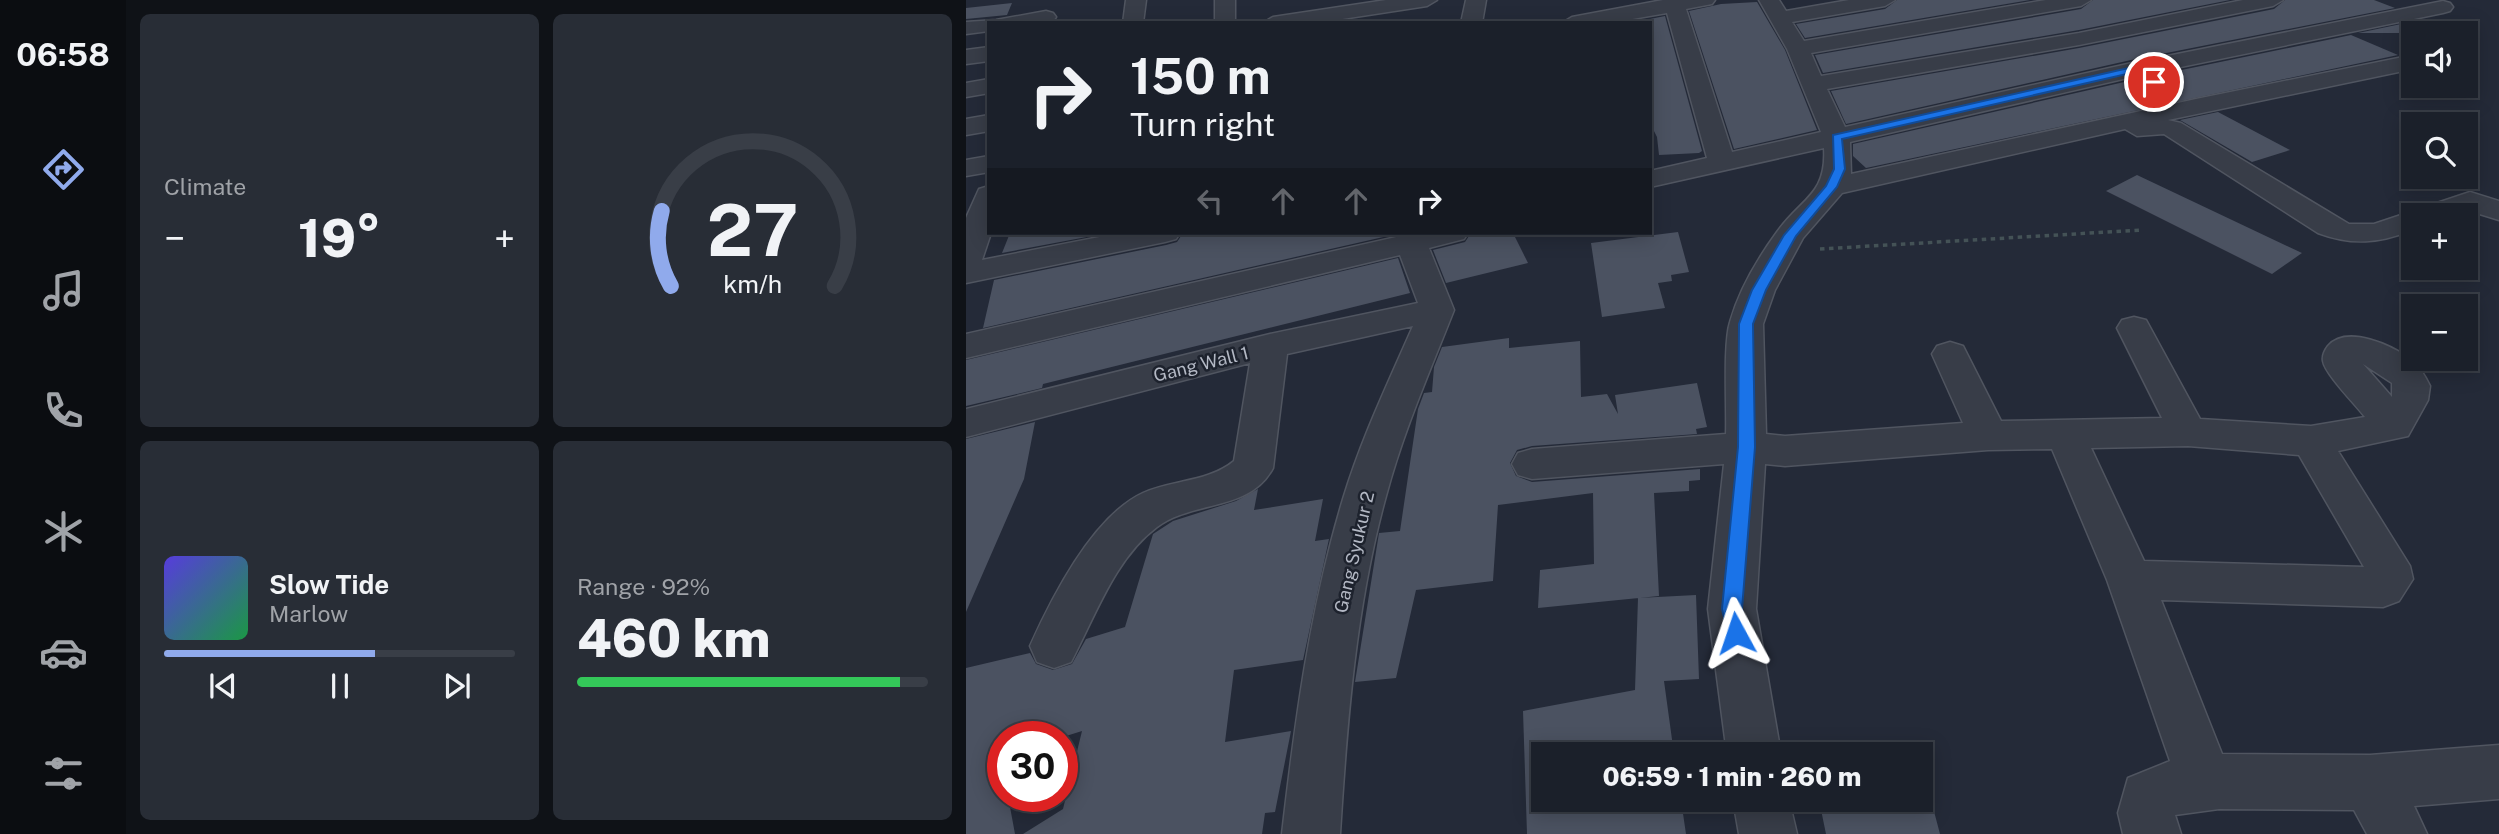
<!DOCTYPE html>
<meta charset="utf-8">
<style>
body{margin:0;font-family:"Public Sans",sans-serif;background:#282d36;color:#f1f3f6;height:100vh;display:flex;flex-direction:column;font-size:26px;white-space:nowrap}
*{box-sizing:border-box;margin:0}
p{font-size:23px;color:#a0a3a8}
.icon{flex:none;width:38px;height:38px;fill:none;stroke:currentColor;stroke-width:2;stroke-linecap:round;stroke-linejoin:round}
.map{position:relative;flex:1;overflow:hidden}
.drawer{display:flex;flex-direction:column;gap:14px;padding:14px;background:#0f1217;width:840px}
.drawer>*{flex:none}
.top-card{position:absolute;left:21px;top:21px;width:665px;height:214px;border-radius:0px;box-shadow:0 4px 18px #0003,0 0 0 2px #393e47;background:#1b202a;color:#f1f3f6;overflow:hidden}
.buttons{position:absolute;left:1435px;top:21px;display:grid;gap:14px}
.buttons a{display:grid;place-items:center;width:77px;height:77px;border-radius:0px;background:#1b202a;box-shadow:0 4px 18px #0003,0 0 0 2px #393e47;font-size:35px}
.speed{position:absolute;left:21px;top:721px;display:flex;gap:14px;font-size:35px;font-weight:700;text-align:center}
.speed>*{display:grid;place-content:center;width:91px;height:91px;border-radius:50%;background:#1b202a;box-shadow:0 4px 18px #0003,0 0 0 2px #393e47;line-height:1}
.speed .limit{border:10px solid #d22;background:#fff;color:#111}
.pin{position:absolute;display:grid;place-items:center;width:60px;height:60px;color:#fff;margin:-30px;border:4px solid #fff;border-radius:50%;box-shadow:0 2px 7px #0007}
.me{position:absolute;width:77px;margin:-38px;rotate:355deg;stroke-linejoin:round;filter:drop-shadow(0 0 5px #0008)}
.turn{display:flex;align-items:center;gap:24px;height:147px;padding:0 28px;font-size:32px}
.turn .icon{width:91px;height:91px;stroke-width:2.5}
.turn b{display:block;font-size:49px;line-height:60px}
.lanes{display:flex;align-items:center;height:66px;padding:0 28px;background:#0003;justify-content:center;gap:35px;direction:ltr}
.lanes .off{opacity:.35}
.big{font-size:52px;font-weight:800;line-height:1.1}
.drawer .card{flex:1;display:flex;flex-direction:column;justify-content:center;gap:10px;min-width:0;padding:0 24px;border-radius:10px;background:#282d36}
.drawer .dial{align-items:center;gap:0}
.dial svg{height:182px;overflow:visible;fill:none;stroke:#393e47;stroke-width:7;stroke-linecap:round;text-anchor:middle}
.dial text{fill:#f1f3f6;stroke:none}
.song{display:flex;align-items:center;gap:21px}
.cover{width:84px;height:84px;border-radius:10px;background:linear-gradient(135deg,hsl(250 70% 55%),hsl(140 70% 35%))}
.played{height:7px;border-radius:4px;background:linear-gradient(90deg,#90aaec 60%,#393e47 60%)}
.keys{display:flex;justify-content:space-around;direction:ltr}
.heat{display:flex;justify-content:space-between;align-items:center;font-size:38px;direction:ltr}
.charge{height:10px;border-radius:5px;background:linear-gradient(90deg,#34c759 92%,#393e47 0)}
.drawer .tiles{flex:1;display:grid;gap:14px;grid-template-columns:repeat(2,1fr)}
.trip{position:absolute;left:565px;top:742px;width:402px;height:70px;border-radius:0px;background:#1b202a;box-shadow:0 4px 18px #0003,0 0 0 2px #393e47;font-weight:800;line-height:70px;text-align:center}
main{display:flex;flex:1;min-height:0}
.tab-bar{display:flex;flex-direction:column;width:126px;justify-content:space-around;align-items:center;background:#0b0d11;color:#a0a3a8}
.tab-bar .icon{width:49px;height:49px}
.tab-bar .current{color:#90aaec}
.tab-bar b{font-size:32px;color:#f1f3f6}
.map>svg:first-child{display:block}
</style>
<main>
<nav class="tab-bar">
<b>06:58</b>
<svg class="icon current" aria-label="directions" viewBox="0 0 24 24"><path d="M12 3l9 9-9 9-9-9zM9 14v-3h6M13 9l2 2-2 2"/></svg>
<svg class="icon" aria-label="music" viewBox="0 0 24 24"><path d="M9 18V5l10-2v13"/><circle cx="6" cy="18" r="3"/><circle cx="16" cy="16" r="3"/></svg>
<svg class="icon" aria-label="phone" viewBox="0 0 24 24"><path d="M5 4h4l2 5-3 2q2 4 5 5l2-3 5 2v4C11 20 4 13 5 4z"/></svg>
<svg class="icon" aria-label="climate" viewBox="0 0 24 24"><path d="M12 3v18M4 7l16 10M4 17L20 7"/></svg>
<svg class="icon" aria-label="car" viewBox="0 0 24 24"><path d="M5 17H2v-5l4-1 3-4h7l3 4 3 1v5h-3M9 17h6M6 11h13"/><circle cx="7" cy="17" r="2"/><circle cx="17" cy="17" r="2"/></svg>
<svg class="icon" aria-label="filters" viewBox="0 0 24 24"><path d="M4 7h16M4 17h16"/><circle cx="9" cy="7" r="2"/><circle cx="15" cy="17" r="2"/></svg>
</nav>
<section class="drawer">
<div class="tiles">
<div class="card"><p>Climate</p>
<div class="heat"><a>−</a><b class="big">19°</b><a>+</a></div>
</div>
<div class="card dial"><svg viewBox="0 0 100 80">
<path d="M14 69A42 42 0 1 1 86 69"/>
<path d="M14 69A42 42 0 0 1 10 36" stroke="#90aaec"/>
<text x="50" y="56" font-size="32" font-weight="700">27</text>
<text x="50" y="72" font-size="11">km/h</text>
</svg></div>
<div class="card">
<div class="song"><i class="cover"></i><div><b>Slow Tide</b><p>Marlow</p></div></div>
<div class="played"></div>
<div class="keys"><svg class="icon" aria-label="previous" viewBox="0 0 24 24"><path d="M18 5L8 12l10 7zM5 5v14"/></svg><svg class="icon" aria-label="pause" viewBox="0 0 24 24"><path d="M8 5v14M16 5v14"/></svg><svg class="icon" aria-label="next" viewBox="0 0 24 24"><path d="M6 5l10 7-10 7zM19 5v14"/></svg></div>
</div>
<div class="card"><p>Range · 92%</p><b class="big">460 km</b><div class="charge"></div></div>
</div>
</section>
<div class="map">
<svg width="1533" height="834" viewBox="0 0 1533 834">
<rect width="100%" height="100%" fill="#242a38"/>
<path fill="#4b5261" d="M 931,0 L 1064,0 L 839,38 L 830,24 L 919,9 Z
M 1127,0 L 1264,0 L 1113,30 L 857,73 L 849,55 L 1115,9 Z
M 1319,0 L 1408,0 L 1429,8 L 1165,60 L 880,124 L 865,91 L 1113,48 L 1308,9 Z
M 791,2 L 819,50 L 851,130 L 768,149 L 723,11 L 755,4 Z
M 46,3 L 41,15 L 0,19 L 0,8 Z
M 699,16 L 736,151 L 733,153 L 693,155 L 691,137 L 684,123 L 684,19 Z
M 1459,19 L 1488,30 L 1488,33 L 1392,33 Z
M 1385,35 L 1432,55 L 900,168 L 887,156 L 887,144 L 1167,80 Z
M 1252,112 L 1324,150 L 1286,162 L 1214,120 Z
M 1171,175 L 1336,253 L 1306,274 L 1140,191 Z
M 712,232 L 723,272 L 705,275 L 706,281 L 692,283 L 699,308 L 636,317 L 625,243 Z
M 44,233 L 142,233 L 36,253 Z
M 217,233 L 435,233 L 17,328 L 28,280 L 200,245 L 211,242 Z
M 505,233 L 547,233 L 562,263 L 480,283 L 467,250 L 499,242 Z
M 432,258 L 444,293 L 77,384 L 76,388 L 0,406 L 0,360 Z
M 543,338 L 543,348 L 614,341 L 615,397 L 641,394 L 652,414 L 649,395 L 731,383 L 741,427 L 730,429 L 731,434 L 566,446 L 551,450 L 544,463 L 550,476 L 566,482 L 734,469 L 734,480 L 723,481 L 723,491 L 688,493 L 693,596 L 572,608 L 574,570 L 628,564 L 627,493 L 532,505 L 527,581 L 450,590 L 430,678 L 389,682 L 413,533 L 434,531 L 452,409 L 458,393 L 466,392 L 468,367 L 476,347 Z
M 69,422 L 58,479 L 0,612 L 0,439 Z
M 292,489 L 288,510 L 357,499 L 349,541 L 363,539 L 337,660 L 268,670 L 259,742 L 325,731 L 309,812 L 299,813 L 296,834 L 57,834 L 97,809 L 116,731 L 97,737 L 37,737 L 37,796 L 42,796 L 49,834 L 0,834 L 0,668 L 64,653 L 70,664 L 87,670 L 106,664 L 120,639 L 159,627 L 187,534 L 207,521 L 270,501 Z
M 730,595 L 733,679 L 698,681 L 708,754 L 578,754 L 578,800 L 715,800 L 720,834 L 561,834 L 557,711 L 669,690 L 672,598 Z
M 853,800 L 965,800 L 974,834 L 860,834 Z"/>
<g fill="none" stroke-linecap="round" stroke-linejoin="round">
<defs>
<path id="minor" d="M 160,0 L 180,0 L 177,23 L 157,23 Z
M 249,0 L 269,0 L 269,23 L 249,23 Z
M 420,0 L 471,0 L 461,6 L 350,23 L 297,23 L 307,17 Z
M 500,0 L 520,0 L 516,23 L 495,23 Z
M 697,0 L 749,0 L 746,4 L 720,9 L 766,152 L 855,132 L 821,49 L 793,0 L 813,0 L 820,11 L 883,0 L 929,0 L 919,6 L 826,22 L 838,41 L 1080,0 L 1125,0 L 1115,6 L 845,53 L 855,76 L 1113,33 L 1277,0 L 1317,0 L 1307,6 L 1113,45 L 861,89 L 879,127 L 1166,63 L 1477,1 L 1484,3 L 1487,7 L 1484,11 L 1477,13 L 1166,77 L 884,142 L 885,174 L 1230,99 L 1447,55 L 1447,69 L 1202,120 L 1215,123 L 1383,224 L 1408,224 L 1504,192 L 1533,201 L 1533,220 L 1504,211 L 1489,215 L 1447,215 L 1447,230 C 1413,243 1387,246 1352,233 L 1198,134 L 1171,136 L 1159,129 L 876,193 L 837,238 L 809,290 L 797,324 L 800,434 L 819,436 L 997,423 L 966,354 L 971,346 L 984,342 L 997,346 L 1035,421 L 1196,418 L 1151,328 L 1156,320 L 1168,317 L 1180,320 L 1234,419 L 1345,426 L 1399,417 C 1390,405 1359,374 1357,361 C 1356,356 1359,350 1362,346 C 1381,324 1427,346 1446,360 C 1454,367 1459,376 1464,386 L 1462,400 L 1442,436 L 1372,451 L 1444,566 L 1447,579 L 1433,601 L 1417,607 L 1195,600 L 1256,754 L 1404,755 L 1533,745 L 1533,799 L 1448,806 L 1461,834 L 1401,834 L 1388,810 L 1253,809 L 1209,815 L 1215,834 L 1157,834 L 1152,813 L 1162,778 L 1204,761 L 1141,580 L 1086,449 L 1022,450 L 819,466 L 799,464 L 790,609 L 815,754 L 761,754 L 742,609 L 758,464 L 566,479 L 552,475 L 546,464 L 552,453 L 566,449 L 760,434 C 761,407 757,344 764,322 C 773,290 792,258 811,232 C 835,198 861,195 858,148 L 684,187 L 684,171 L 741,158 L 701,13 L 643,23 L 596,23 L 606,17 ZM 1397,364 L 1426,383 L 1426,397 ZM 1222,446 L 1333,455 L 1398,567 L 1178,561 L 1125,448 Z
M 80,11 L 87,13 L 90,17 L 87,21 L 23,23 L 23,31 L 0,34 L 0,22 L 30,20 Z
M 23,47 L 23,61 L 0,64 L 0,50 Z
M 23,79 L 23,93 L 0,97 L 0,83 Z
M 23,115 L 23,131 L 0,135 L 0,119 Z
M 23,156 L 23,172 L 0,176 L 0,160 Z
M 23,186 L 25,233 L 16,260 L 154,233 L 214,233 L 210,239 L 199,242 L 0,283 L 0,218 L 13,189 Z
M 448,233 L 502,233 L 498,239 L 463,248 L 488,310 C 464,371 437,432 420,496 C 390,605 381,721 374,834 L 316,834 C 329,721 344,608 377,499 C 395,439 422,383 447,326 L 321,354 L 307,468 C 284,512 227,500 191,527 C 149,558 129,617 105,662 L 88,668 L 71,662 L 64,646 C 86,597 127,516 177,493 C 206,480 243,482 268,461 L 284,363 L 0,437 L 0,409 L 304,334 L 452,303 L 434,255 L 0,358 L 0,334 Z
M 767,800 L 823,800 L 831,834 L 773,834 Z"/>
</defs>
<use href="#minor" stroke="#505560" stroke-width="3"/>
<path stroke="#445256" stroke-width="3.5" stroke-dasharray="4.5 4.5" stroke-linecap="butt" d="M 854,249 L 1176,230"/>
<use href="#minor" fill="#383d48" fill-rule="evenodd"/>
</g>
<path fill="#1a73e8" stroke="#114b97" stroke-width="2" d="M 1167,67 L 1193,82 L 1184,84 L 1165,73 L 876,139 L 879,169 L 871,187 L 830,236 L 800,290 L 787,324 L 789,447 L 776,609 L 780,633 L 777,639 L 770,642 L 763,639 L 756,609 L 772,447 L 773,324 L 786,290 L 818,235 L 860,186 L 868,169 L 867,135 Z"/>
<g text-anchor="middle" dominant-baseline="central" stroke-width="5" stroke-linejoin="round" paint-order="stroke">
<g font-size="18" fill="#b3b8c4" stroke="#1d222d">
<text transform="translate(235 364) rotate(-14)">Gang Wall 1</text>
<text transform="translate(388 552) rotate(-77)">Gang Syukur 2</text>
</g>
</g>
</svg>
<div class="buttons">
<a><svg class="icon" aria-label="sound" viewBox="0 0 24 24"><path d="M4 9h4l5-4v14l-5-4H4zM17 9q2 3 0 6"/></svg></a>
<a><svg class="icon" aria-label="search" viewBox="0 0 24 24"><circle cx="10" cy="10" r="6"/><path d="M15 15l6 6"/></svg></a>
<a>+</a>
<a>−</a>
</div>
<div class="speed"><div class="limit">30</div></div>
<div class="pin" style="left:1188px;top:82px;background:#d93025"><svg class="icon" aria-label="arrive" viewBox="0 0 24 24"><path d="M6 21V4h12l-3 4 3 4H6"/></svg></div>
<svg class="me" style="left:770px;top:633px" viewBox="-20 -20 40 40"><path d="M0-17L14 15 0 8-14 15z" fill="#1a73e8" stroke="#fff" stroke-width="4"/></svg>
<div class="trip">06:59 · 1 min · 260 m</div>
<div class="top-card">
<div class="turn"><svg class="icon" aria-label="right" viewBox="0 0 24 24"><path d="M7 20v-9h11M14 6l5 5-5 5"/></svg><div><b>150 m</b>Turn right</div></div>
<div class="lanes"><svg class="icon off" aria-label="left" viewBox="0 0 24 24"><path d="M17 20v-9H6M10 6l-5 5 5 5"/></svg><svg class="icon off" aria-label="ahead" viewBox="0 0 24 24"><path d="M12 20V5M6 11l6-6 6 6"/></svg><svg class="icon off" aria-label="ahead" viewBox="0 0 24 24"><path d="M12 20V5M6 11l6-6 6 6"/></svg><svg class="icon" aria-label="right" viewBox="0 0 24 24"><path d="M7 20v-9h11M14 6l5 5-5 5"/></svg></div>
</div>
</div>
</main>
